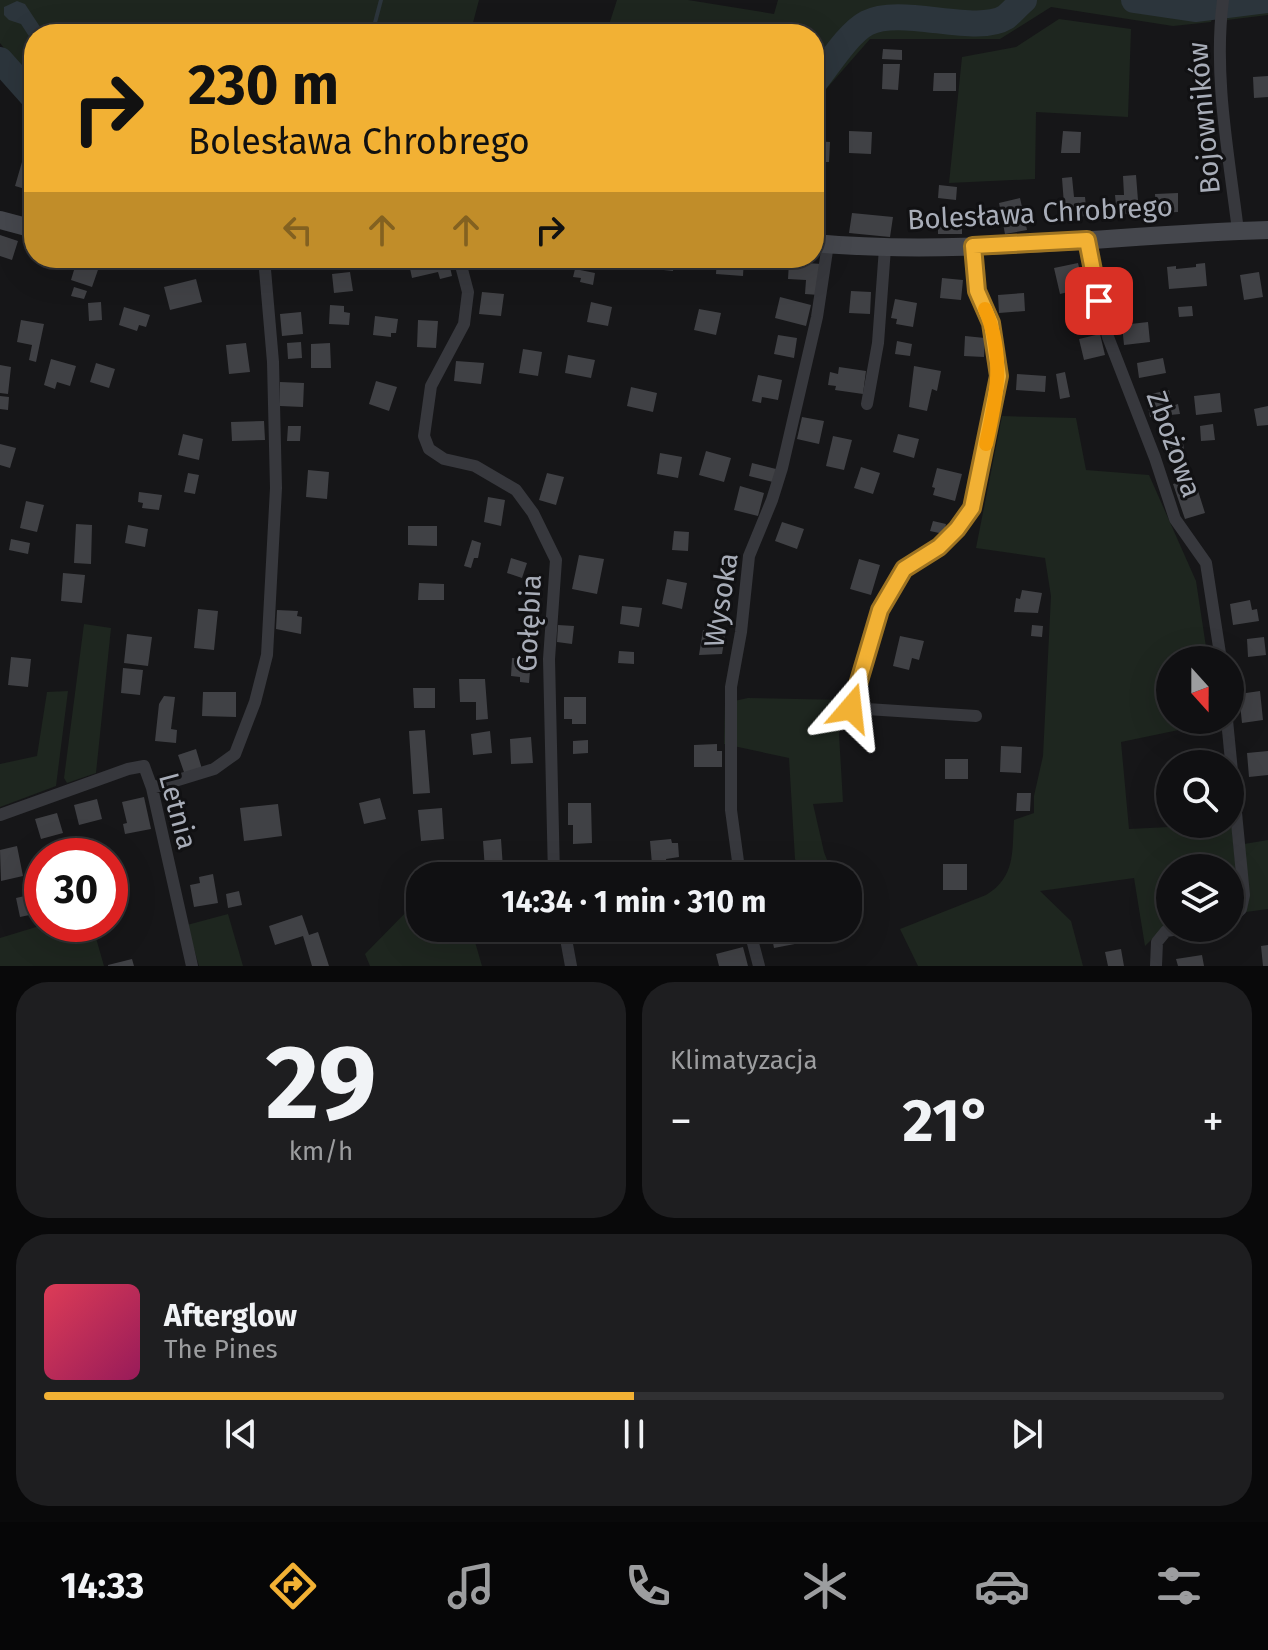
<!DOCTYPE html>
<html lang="pl">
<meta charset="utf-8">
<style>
body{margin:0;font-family:"Fira Sans",sans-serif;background:#1e1e20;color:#f1f3f6;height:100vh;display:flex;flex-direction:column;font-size:30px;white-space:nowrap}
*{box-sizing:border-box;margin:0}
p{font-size:26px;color:#9c9d9f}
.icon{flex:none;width:44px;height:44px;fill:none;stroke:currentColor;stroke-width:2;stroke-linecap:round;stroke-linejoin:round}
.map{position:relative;height:966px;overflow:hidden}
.side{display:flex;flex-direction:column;gap:16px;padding:16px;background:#09090a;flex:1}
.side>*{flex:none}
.guide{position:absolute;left:24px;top:24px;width:800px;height:244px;border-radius:32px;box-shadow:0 8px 32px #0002,0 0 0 2px #303032;background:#f2b134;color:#111;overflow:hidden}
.needle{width:52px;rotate:159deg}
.buttons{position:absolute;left:1156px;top:646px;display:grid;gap:16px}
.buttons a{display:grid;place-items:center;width:88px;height:88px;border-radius:50%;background:#101012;box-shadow:0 8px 32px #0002,0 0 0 2px #303032;font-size:40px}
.speed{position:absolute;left:24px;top:838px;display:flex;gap:16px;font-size:40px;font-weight:700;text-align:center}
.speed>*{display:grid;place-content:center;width:104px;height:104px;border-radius:50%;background:#101012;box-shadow:0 8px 32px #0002,0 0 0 2px #303032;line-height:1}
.speed .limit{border:12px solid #d22;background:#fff;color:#111}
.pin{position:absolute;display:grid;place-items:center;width:68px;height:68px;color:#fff;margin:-34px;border-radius:16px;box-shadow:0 4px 12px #0006}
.me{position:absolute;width:88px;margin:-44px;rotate:17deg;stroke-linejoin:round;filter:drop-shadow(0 0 6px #0008)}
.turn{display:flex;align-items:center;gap:28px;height:168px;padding:0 32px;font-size:36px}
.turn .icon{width:104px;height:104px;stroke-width:2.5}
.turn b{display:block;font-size:56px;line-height:68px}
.lanes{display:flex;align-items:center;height:76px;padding:0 32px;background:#0003;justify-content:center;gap:40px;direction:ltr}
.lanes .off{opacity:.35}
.big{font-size:60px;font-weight:700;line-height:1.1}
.side .tile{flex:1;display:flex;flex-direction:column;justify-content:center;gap:12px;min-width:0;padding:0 28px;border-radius:32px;background:#1e1e20}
.side .dial{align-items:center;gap:0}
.dial b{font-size:104px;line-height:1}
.song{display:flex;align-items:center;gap:24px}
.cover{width:96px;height:96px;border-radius:12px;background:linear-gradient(135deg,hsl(350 70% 55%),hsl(330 70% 35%))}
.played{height:8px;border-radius:4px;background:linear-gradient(90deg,#f2b134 50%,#303032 50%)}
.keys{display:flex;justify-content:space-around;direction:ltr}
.heat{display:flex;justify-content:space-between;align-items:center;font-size:44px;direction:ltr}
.side .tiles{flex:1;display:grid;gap:16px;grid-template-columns:1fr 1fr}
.tile:last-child{grid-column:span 2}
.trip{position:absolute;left:406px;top:862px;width:456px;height:80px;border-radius:32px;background:#101012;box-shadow:0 8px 32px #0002,0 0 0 2px #303032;font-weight:700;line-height:80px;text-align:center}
.menu{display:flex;height:128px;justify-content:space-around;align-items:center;background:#060607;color:#9c9d9f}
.menu .icon{width:56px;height:56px}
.menu .selected{color:#f2b134}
.menu b{font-size:36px;color:#f1f3f6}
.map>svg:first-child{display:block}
</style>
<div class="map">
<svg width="1268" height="966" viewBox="0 0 1268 966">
<rect width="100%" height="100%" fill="#161618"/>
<path fill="#1e261f" d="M 0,0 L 479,0 L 470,34 L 34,34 L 34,86 L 0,43 Z
M 617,0 L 688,0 L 774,14 L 778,0 L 1216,0 L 1211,22 L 1173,26 L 1051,7 L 1000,39 L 870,39 L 814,103 L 814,34 L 606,34 Z
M 1231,0 L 1268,0 L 1268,15 L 1227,20 Z
M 1059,19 L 1131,29 L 1128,117 L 1036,112 L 1035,179 L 949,183 L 962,57 L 1016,47 Z
M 1002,416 L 1076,418 L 1086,470 L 1149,475 L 1196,581 L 1208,660 L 1170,660 L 1170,720 L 1216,720 L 1217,722 L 1121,742 L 1129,829 L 1230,824 L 1231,821 L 1238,889 L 1235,906 L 1230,909 L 1230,868 L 1170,868 L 1170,928 L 1160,931 L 1145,946 L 1134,878 L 1040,891 L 1071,921 L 1083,966 L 918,966 L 900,929 L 986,895 C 1016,877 1012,851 1014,820 L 1034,813 L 1034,796 L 1043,756 L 1051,596 L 1045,558 L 976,548 Z
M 84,624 L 111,628 L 96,773 L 67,783 L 64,778 Z
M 68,691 L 56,786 L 0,807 L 0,764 L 37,756 L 47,692 Z
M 748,698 L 846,700 L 839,734 L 843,802 L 813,804 L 824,852 L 833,876 L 801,876 L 795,859 L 789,758 L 724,744 L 725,703 Z
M 1268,840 L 1268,909 L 1246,912 L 1244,844 Z
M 420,902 L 420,928 L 471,928 L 482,966 L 370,966 L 365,954 L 414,904 Z
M 228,914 L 243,966 L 199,966 L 187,925 Z
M 848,914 L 855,933 L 823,944 L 817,928 L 848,928 Z
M 46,924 L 92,924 L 104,966 L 0,966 L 0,938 Z"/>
<path fill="#2c353c" d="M 17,1 L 25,4 L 44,33 L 34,34 L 34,44 L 21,24 L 9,20 L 4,15 L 4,7 Z"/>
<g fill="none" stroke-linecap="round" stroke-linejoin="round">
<path stroke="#2c353c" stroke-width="4" d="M 372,34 L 381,0"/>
<path stroke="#2c353c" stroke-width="26" d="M 1134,0 L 1195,9 L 1268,0
M 0,60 L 34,98
M 814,83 C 828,66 848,33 867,23 C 901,5 976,36 1006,17 C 1012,12 1018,5 1024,0"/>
</g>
<path fill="#404145" d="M 883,49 L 902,50 L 902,60 L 882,59 Z
M 883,64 L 900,64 L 898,90 L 882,89 Z
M 934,73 L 956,73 L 956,91 L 933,91 Z
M 1268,76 L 1268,97 L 1254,98 L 1253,77 Z
M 849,131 L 872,132 L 871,154 L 849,153 Z
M 1063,131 L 1081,132 L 1080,153 L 1061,153 Z
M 814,141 L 830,142 L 829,162 L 814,162 Z
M 22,162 L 34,166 L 32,191 L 15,186 Z
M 1136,175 L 1139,213 L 1117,215 L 1115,195 L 1124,195 L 1123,176 Z
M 1072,177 L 1074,197 L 1085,197 L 1087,216 L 1065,218 L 1062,178 Z
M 939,185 L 957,187 L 956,200 L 938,198 Z
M 1178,193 L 1178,212 L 1156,213 L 1155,194 Z
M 1020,198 L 1027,230 L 1005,234 L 999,203 Z
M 852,213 L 893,217 L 890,237 L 849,233 Z
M 938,215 L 962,215 L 962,234 L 938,234 Z
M 0,235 L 18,241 L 12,260 L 0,256 Z
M 448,258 L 452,276 L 440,279 L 438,272 L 412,278 L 408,259 Z
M 505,258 L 536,258 L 536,264 L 505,265 Z
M 552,258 L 584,258 L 584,265 L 552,262 Z
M 645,258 L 674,258 L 673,271 L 644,268 Z
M 717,258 L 744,258 L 743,276 L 716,274 Z
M 77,260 L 99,267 L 92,287 L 71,280 Z
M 789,262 L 822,264 L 819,295 L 805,294 L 806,280 L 788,279 Z
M 1078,263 L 1084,288 L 1060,294 L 1054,268 Z
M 1205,263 L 1207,286 L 1169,289 L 1167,267 L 1176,266 L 1176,269 L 1196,267 L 1196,264 Z
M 575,269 L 595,273 L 593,285 L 580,282 L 581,278 L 573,277 Z
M 350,272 L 353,291 L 334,293 L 332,274 Z
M 1259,272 L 1263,297 L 1244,300 L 1240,275 Z
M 942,278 L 963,280 L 961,300 L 940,298 Z
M 196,279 L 202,302 L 170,310 L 164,287 Z
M 74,287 L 87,291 L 84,299 L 71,296 Z
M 851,291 L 871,292 L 870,314 L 849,313 Z
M 482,292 L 504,294 L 501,316 L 479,314 Z
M 1024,293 L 1025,311 L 999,313 L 998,295 Z
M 780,297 L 811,305 L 806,326 L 775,318 Z
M 895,299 L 917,303 L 913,327 L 896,324 L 897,319 L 891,318 Z
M 101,302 L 102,320 L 89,321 L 88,303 Z
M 591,302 L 612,307 L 608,326 L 587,322 Z
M 330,305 L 344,306 L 344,312 L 350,313 L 349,325 L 329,324 Z
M 1192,306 L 1193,316 L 1179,317 L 1178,307 Z
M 124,307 L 150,315 L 146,327 L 139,325 L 137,331 L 119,325 Z
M 699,309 L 721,313 L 716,335 L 694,330 Z
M 301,312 L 303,334 L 282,336 L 280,314 Z
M 375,316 L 398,319 L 396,333 L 391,333 L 391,337 L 373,335 Z
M 21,320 L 44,324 L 36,362 L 29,360 L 32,345 L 17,342 Z
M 418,320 L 438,321 L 436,348 L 417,347 Z
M 1148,322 L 1150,342 L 1124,345 L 1122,325 Z
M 1100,334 L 1105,355 L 1084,360 L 1079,339 Z
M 778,335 L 797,338 L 794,358 L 774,354 Z
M 965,336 L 985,338 L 984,357 L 964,356 Z
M 897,341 L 912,344 L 910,356 L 895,354 Z
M 301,342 L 302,358 L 288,359 L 287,343 Z
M 246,343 L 250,372 L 229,374 L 226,345 Z
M 330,343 L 331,368 L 311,368 L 311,344 Z
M 523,349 L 542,352 L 538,376 L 519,373 Z
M 568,355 L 595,360 L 591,378 L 565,373 Z
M 1163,358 L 1166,373 L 1139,378 L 1137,363 Z
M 51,359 L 76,366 L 70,386 L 57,382 L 55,389 L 44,385 Z
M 456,361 L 484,363 L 481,384 L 454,381 Z
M 96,363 L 115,369 L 109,388 L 90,382 Z
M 0,365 L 11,367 L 8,394 L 0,393 Z
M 914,366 L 941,371 L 937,391 L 932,389 L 927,411 L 909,407 Z
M 839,367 L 866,371 L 863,394 L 835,390 L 836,386 L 828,385 L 830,372 L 838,374 Z
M 1065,372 L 1070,397 L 1060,399 L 1056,374 Z
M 1017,374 L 1046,376 L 1045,392 L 1016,390 Z
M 758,375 L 782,380 L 778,400 L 762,397 L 761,403 L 752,401 Z
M 376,381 L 397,387 L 389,411 L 369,404 Z
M 280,382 L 304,383 L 303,407 L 280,406 Z
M 631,387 L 657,393 L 653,412 L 627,406 Z
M 1169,390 L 1172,406 L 1178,404 L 1180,414 L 1150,417 L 1146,395 Z
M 1220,393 L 1222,412 L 1196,415 L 1194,396 Z
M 0,396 L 9,397 L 8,410 L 0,409 Z
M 1268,406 L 1268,425 L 1257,426 L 1254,409 Z
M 802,417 L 824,421 L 819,444 L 797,439 Z
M 264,421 L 265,440 L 232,441 L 231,422 Z
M 1213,424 L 1215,440 L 1201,441 L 1200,426 Z
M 288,426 L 301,426 L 300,441 L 287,441 Z
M 183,434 L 203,439 L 199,460 L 178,455 Z
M 898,434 L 919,439 L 914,458 L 893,452 Z
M 833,436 L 852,440 L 844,470 L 826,466 Z
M 1182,436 L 1184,450 L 1171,452 L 1169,438 Z
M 0,444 L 16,448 L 10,468 L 0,465 Z
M 706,451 L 731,458 L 724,482 L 699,475 Z
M 660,453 L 682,457 L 678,478 L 657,474 Z
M 752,463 L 776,469 L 773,482 L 749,476 Z
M 861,467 L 880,473 L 873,494 L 854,488 Z
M 937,468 L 962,474 L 955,501 L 933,495 L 935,488 L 932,487 Z
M 308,470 L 329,472 L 327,499 L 306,497 Z
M 188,473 L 199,475 L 195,494 L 184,492 Z
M 547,473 L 564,477 L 556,505 L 539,500 Z
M 1194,478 L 1205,513 L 1185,519 L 1173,484 Z
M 740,486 L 764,493 L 758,516 L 734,510 Z
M 139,492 L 162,495 L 159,510 L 142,508 L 143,503 L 138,502 Z
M 488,497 L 505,500 L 501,526 L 484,522 Z
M 26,501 L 44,505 L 37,532 L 20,528 Z
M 933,521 L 946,524 L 944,534 L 930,531 Z
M 782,522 L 804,529 L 797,549 L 775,541 Z
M 76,524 L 92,525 L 91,564 L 74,563 Z
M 128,525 L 148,529 L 145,547 L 125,543 Z
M 408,526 L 437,526 L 437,546 L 408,545 Z
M 674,531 L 689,532 L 688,551 L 672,550 Z
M 11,539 L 30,543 L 28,554 L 9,550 Z
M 472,540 L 481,543 L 478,558 L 474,558 L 471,568 L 464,566 Z
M 579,555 L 604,559 L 597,594 L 572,589 Z
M 511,558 L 527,563 L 522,578 L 507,573 Z
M 859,559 L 880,565 L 871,595 L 850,589 Z
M 63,573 L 85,575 L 82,603 L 61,601 Z
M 667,579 L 687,583 L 682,609 L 662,604 Z
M 419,583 L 444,584 L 444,600 L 418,600 Z
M 1022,590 L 1042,593 L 1038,613 L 1014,612 L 1016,598 L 1020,599 Z
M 1250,600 L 1252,610 L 1257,609 L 1259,621 L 1233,625 L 1230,604 Z
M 622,606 L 642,608 L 639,627 L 620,624 Z
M 198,609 L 218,611 L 214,650 L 194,648 Z
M 277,610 L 298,611 L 297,616 L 302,617 L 301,634 L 276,629 Z
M 558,625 L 574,626 L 572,644 L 557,642 Z
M 1032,625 L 1043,626 L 1042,637 L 1031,636 Z
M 703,630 L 725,636 L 722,654 L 699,655 Z
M 127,634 L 152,637 L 148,666 L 124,663 Z
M 900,636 L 924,641 L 919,660 L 912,658 L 909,670 L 893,666 Z
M 1264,637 L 1266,655 L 1248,657 L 1247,639 Z
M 619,651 L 634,652 L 634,664 L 618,663 Z
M 11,657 L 31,659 L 28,687 L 8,685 Z
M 512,658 L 531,659 L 529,683 L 520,682 L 520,677 L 511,676 Z
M 123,668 L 143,670 L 140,695 L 121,693 Z
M 459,679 L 485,679 L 488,719 L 476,720 L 476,702 L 460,702 Z
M 413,688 L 435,688 L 435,708 L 414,708 Z
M 1260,691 L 1263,720 L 1242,723 L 1239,694 Z
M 203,692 L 236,692 L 236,717 L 202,716 Z
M 164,696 L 175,697 L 171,729 L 177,730 L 176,743 L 155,741 L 159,704 Z
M 564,697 L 586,697 L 586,724 L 572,724 L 572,719 L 564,719 Z
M 425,730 L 430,793 L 413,794 L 409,731 Z
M 490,731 L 492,753 L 473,755 L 471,734 Z
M 531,737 L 533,763 L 511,764 L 510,739 Z
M 588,740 L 588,753 L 573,754 L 573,741 Z
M 717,744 L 717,751 L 722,751 L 722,767 L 694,767 L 694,745 Z
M 1001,746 L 1022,747 L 1021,773 L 1000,772 Z
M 196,749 L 202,769 L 185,775 L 178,755 Z
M 1268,751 L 1268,775 L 1249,777 L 1247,753 Z
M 945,759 L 968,759 L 968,779 L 945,779 Z
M 1017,793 L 1031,793 L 1030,811 L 1016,811 Z
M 144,797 L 151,829 L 125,834 L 123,824 L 127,823 L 122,802 Z
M 380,798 L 386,819 L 364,824 L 359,803 Z
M 97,799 L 102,819 L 79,825 L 74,805 Z
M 568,803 L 591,803 L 592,843 L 573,844 L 573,825 L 568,825 Z
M 278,804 L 282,836 L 244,841 L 240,808 Z
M 442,808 L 444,839 L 421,841 L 418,810 Z
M 57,813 L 63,833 L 41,839 L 35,819 Z
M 501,839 L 503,868 L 485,870 L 483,841 Z
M 671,839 L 672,843 L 678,843 L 679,857 L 666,859 L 668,876 L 653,876 L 650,841 Z
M 17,846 L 23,876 L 1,881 L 0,850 Z
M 68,846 L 71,856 L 59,856 L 57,849 Z
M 943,864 L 967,864 L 967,890 L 943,890 Z
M 213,874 L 218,903 L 194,907 L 190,885 L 200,883 L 199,877 Z
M 239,891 L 242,905 L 228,908 L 226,894 Z
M 29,895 L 34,914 L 20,917 L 16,898 Z
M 302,915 L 309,935 L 318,932 L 329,966 L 312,966 L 303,936 L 275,945 L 269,926 Z
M 770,928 L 797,928 L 800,943 L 774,948 Z
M 1268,945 L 1268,966 L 1263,966 L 1261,946 Z
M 743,947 L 748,966 L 719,966 L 716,954 Z
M 1121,949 L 1124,966 L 1108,966 L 1105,952 Z
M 1202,955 L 1204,966 L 1178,966 L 1176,959 Z
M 132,959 L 134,966 L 108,966 L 108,965 Z"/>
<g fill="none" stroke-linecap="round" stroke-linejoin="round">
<path stroke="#37383d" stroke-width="12" d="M 1223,0 C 1213,76 1229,156 1238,231
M 1087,240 L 1108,337 L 1155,458 L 1175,519 L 1206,563 L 1221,660
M 973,246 L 977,291 L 991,323 L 999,376 L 972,508 L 957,529 L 939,547 L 904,569 L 880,610 L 851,708 L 976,716
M 459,258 L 468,292 L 464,324 L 431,386 L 424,436 L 429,449 L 444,459 L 475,466 L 516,490 L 533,513 L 556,560 L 549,659 L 554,876
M 867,404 L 878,343 L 885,248
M 1227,720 L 1244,895 L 1241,909 L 1230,919
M 152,788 L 214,769 L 235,754 L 255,702 L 267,655 L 276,488 L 273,362 L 264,258
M 0,815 L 128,769 L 144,766 L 152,788 L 192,966
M 740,876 L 731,810 L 731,687 L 741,632 L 749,556 L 772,500 L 782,468 L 817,317 L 828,244
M 564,928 L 571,966
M 749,928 L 759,966
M 1156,966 L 1157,942 L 1166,931 L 1186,928"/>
<path stroke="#45474d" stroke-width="18" d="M 0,220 L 34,229
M 814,243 C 965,257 1117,234 1268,230
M 169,258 L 186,260 L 259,258"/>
</g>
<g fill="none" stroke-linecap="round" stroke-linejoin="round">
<defs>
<path id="route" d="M 851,708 L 880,610 L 904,569 L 939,547 L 957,529 L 972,508 L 999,376 L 991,323 L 977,291 L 973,246 L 1087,240 L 1099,301"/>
</defs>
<use href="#route" stroke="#9d7322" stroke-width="20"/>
<use href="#route" stroke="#f2b134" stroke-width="14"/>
<path stroke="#f59e0b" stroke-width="14" d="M 985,309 C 1005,356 997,396 986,444"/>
</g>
<g text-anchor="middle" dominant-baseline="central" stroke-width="6" stroke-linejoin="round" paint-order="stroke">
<g font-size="28" fill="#a8adb8" stroke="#111113">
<text transform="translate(1204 118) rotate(-95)">Bojowników</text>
<text transform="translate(1040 213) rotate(-3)">Bolesława Chrobrego</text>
<text transform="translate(1174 444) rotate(70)">Zbożowa</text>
<text transform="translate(721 600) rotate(-81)">Wysoka</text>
<text transform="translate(529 623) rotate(-87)">Gołębia</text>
<text transform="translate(178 811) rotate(75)">Letnia</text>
</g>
</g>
</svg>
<div class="buttons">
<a><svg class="needle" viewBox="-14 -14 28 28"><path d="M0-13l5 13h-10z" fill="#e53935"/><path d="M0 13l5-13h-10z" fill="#9c9d9f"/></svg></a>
<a><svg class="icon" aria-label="search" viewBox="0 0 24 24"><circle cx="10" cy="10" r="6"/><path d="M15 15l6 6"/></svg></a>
<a><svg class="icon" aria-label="layers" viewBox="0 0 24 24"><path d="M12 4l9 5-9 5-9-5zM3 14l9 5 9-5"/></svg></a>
</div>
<div class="speed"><div class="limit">30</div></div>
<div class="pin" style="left:1099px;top:301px;background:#d93025"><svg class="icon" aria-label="arrive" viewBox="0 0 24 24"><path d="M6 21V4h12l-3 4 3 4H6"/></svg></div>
<svg class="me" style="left:851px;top:708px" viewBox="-20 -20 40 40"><path d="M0-17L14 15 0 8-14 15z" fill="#f2b134" stroke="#fff" stroke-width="4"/></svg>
<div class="trip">14:34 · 1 min · 310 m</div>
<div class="guide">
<div class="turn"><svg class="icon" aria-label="right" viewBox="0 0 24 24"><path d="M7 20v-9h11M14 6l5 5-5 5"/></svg><div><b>230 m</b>Bolesława Chrobrego</div></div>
<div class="lanes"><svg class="icon off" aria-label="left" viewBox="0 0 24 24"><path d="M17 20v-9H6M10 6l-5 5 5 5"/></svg><svg class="icon off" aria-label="ahead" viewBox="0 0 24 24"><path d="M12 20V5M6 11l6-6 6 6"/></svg><svg class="icon off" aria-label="ahead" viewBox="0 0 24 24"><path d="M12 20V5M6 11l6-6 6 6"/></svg><svg class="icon" aria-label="right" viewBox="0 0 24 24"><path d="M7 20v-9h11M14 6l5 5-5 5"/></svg></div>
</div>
</div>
<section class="side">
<div class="tiles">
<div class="tile dial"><b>29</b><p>km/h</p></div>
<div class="tile"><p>Klimatyzacja</p>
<div class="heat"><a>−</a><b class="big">21°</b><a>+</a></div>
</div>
<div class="tile">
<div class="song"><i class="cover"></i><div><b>Afterglow</b><p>The Pines</p></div></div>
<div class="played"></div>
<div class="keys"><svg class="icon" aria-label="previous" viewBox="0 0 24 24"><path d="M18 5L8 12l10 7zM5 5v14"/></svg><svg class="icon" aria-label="pause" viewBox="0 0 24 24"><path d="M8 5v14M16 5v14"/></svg><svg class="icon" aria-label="next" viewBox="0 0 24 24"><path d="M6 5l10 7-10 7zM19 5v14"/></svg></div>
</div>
</div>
</section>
<nav class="menu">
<b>14:33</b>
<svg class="icon selected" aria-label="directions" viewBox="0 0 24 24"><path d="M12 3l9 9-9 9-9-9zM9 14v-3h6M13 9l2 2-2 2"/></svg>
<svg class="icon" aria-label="music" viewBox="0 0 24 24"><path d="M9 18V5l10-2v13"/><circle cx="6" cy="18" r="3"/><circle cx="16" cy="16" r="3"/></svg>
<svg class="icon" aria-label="phone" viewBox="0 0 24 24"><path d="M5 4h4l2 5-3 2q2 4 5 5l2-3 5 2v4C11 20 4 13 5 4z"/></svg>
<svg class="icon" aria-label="climate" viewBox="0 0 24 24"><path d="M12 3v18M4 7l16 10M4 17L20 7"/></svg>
<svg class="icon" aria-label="car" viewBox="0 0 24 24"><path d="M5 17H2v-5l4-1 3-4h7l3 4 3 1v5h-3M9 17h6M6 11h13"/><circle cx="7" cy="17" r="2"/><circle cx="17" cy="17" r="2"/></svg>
<svg class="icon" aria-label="filters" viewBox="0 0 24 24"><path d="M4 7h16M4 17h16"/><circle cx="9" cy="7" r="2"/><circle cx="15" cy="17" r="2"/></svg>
</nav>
